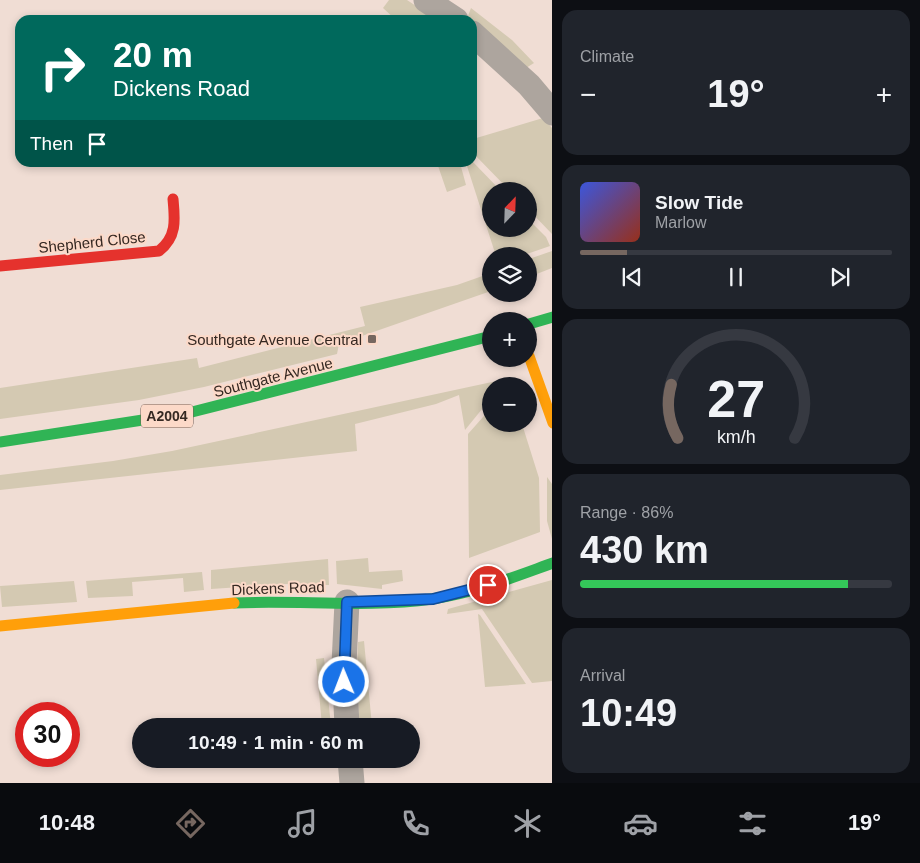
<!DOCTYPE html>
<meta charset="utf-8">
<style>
body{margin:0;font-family:Arial,sans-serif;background:#20242c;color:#f1f3f6;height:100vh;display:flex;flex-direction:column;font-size:19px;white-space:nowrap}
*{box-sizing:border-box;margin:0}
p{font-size:16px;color:#9ea1a6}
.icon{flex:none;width:28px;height:28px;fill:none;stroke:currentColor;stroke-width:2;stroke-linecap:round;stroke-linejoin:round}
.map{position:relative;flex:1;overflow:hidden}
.drawer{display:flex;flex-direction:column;gap:10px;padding:10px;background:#0d0f14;width:368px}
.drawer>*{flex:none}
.hud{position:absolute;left:15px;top:15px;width:462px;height:152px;border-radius:15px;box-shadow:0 2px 8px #0003;background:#00695c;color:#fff;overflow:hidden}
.needle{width:32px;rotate:23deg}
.controls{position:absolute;left:482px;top:182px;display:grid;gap:10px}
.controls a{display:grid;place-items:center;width:55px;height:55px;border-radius:50%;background:#171b24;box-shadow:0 2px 8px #0003;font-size:25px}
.speed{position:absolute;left:15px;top:702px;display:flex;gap:10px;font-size:25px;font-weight:700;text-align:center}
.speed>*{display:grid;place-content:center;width:65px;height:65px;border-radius:50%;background:#171b24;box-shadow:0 2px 8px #0003;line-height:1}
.speed .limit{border:8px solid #d22;background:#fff;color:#111}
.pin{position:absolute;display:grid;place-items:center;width:42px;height:42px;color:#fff;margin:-21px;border:2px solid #fff;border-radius:50%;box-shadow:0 1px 5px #0007}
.me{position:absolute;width:55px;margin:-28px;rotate:359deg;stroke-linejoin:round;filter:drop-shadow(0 0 4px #0008)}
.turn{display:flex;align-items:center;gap:18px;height:105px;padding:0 15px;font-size:22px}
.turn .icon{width:65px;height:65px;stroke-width:2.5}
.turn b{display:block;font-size:35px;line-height:42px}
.then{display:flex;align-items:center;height:48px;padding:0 15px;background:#0003;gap:10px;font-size:19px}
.big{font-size:38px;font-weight:700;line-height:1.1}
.drawer .card{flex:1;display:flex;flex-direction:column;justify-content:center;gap:8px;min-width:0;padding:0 18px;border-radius:15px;background:#20242c}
.drawer .dial{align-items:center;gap:0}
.dial svg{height:130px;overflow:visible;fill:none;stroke:#363941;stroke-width:7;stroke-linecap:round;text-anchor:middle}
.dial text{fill:#f1f3f6;stroke:none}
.song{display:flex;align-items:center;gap:15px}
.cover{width:60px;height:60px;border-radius:8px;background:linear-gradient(135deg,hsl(230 70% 55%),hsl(10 70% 35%))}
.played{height:5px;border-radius:2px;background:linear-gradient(90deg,#766760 15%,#363941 15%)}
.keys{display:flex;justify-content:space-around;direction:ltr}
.heat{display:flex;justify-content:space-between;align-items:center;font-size:28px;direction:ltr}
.charge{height:8px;border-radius:4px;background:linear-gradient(90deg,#34c759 86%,#363941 0)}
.trip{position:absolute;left:132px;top:718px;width:288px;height:50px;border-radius:25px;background:#171b24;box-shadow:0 2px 8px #0003;font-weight:700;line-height:50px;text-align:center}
.dock{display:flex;height:80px;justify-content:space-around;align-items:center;background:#090b0e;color:#9ea1a6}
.dock .icon{width:35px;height:35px}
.dock .selected{color:#766760}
.dock b{font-size:22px;color:#f1f3f6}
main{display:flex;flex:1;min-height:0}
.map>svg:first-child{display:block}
</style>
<main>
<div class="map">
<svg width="553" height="783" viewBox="0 0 553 783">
<rect width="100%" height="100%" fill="#f0ddd4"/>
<path fill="#d4c9b2" d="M 389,0 L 407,0 L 437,20 L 396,20 L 383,8 Z
M 471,8 L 512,40 L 534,63 L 526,68 L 469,19 L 468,16 Z
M 543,118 L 552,128 L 552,234 L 529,210 L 529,191 L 510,191 L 473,153 L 473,139 Z
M 473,162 L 501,191 L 491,191 L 491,229 L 529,229 L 529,220 L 546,237 L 550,246 L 521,256 L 496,256 L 466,163 Z
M 437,163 L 460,163 L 466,185 L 447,192 Z
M 552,251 L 552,268 L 529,277 L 529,259 Z
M 491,273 L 491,291 L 339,344 L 337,354 L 204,387 L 139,400 L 0,419 L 0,388 L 197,358 L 199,368 L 365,326 L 360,307 L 457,285 Z
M 492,382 L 505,382 L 501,386 L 491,386 L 491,398 L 465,430 L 459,395 L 436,404 L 355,424 L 357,451 L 0,490 L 0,475 L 113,461 L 172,451 Z
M 491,408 L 491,424 L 522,424 L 539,478 L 540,532 L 469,558 L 468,434 Z
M 547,477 L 552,484 L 552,539 L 547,521 Z
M 368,558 L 369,572 L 402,570 L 403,581 L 382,585 L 382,589 L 337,584 L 336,561 Z
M 328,559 L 329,585 L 283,584 L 211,589 L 211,570 Z
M 202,572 L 204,590 L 184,592 L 183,578 L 132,582 L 133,596 L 88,598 L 86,581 Z
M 552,580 L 552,681 L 532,683 L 482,609 L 447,614 L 448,609 Z
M 74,581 L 77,602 L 2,607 L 0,586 Z
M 478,614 L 480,615 L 526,684 L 485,687 Z
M 364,641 L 372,726 L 359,726 L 357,668 L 358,642 Z
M 324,658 L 331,726 L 322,726 L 316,659 Z"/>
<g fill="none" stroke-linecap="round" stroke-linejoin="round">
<path stroke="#ada59e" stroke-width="25" d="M 426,0 L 456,20
M 472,33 L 529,85 L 553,113
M 347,726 L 344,664 L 347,602
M 350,759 L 352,783"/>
<path stroke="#30b455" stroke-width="11" d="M 529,324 L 553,317
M 0,442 L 188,413 L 491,336
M 234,603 C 300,600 367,608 432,599 C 474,593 514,577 553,563"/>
<path stroke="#ff9f0a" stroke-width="11" d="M 529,356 L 553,423
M 0,626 L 234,603"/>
<path stroke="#e5322d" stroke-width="11" d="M 0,266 L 159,251 C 177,237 175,220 173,199"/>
</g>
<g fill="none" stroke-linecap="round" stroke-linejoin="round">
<defs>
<path id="route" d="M 344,682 L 347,602 L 433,599 L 488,585"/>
</defs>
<use href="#route" stroke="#114b97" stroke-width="12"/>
<use href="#route" stroke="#1a73e8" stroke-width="9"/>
</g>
<rect fill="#766760" stroke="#fcd9c8" stroke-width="2" x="367" y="334" width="10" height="10" rx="2.5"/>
<g text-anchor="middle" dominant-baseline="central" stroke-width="4" stroke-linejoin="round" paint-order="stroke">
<rect fill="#fcd9c8" stroke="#715d54" stroke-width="1" x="141" y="404.5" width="52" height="23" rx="4"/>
<g font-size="14" font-weight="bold" fill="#352822">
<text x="167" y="416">A2004</text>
</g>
<g font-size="15" fill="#352822" stroke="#fcd9c8">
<text transform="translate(92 242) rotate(-6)">Shepherd Close</text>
<text transform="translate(273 377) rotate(-14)">Southgate Avenue</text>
<text transform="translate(278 588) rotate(-2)">Dickens Road</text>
</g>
<g font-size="15" fill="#352822" stroke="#fcd9c8" text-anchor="end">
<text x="362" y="339">Southgate Avenue Central</text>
</g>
</g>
</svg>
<div class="controls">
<a><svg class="needle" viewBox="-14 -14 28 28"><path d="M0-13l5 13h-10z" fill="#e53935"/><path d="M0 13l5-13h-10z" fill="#9ea1a6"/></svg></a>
<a><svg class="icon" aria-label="layers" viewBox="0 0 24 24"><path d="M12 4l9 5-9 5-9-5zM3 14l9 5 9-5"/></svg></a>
<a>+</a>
<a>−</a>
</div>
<div class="speed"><div class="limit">30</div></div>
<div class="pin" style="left:488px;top:585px;background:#d93025"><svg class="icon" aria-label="arrive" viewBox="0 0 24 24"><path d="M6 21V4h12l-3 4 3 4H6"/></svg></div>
<svg class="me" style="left:344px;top:682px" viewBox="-20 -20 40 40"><circle r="17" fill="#1a73e8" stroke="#fff" stroke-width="3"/><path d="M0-11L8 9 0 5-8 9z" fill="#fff"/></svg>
<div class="trip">10:49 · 1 min · 60 m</div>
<div class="hud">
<div class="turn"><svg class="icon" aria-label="right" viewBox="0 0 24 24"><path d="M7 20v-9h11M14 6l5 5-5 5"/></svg><div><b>20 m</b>Dickens Road</div></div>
<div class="then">Then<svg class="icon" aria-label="arrive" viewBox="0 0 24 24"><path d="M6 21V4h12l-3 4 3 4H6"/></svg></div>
</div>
</div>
<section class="drawer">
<div class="card"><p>Climate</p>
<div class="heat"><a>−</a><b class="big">19°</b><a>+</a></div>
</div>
<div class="card">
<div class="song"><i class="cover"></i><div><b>Slow Tide</b><p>Marlow</p></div></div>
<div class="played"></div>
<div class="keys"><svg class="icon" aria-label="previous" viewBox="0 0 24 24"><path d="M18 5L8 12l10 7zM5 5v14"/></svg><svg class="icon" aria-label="pause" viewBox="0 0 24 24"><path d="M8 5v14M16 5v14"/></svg><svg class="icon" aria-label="next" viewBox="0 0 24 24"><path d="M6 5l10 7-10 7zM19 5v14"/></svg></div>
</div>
<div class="card dial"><svg viewBox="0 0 100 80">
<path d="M14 69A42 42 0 1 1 86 69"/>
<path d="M14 69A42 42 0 0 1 10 36" stroke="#766760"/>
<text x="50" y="56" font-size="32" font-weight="700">27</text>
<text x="50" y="72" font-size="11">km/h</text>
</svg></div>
<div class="card"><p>Range · 86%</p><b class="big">430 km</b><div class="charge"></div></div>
<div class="card"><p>Arrival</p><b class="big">10:49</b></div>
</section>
</main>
<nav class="dock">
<b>10:48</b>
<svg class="icon selected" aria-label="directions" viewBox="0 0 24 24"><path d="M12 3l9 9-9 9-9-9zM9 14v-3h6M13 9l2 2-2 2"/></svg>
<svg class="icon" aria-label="music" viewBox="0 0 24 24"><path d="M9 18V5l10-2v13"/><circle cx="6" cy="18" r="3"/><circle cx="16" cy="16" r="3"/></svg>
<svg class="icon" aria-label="phone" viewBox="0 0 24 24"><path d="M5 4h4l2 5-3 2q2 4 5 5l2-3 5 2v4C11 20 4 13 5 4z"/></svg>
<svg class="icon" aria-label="climate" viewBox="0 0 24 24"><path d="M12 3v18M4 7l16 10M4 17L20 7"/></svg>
<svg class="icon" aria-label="car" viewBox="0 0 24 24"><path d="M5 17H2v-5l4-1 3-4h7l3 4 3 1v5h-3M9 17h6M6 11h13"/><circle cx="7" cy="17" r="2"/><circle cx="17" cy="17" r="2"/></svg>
<svg class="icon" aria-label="filters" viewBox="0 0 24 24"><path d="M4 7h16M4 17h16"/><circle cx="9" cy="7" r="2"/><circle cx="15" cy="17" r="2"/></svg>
<b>19°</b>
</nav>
